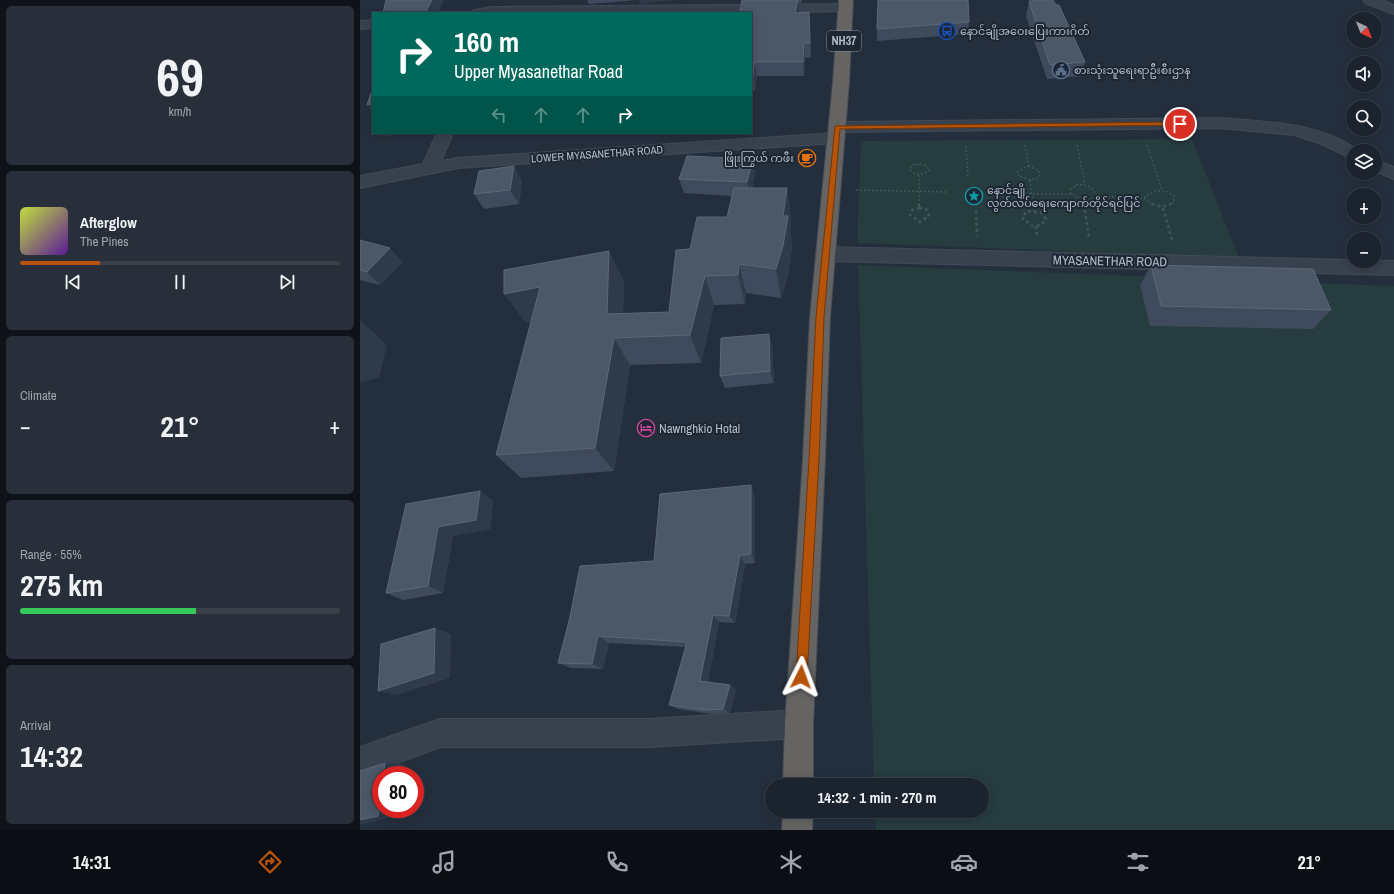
<!DOCTYPE html>
<meta charset="utf-8">
<style>
body{margin:0;font-family:"Archivo Narrow","Noto Sans Myanmar",sans-serif;background:#282f3a;color:#f1f3f6;height:100vh;display:flex;flex-direction:column;font-size:15px;white-space:nowrap}
*{box-sizing:border-box;margin:0}
p{font-size:13px;color:#a0a4aa}
.icon{flex:none;width:22px;height:22px;fill:none;stroke:currentColor;stroke-width:2;stroke-linecap:round;stroke-linejoin:round}
.map{position:relative;flex:1;overflow:hidden}
.sheet{display:flex;flex-direction:column;gap:6px;padding:6px;background:#0f1319;width:360px}
.sheet>*{flex:none}
.guide{position:absolute;left:12px;top:12px;width:380px;height:122px;border-radius:0px;box-shadow:0 2px 10px #0003,0 0 0 1px #39404a;background:#00695c;color:#fff;overflow:hidden}
.needle{width:26px;rotate:137deg}
.controls{position:absolute;left:986px;top:12px;display:grid;gap:8px}
.controls a{display:grid;place-items:center;width:36px;height:36px;border-radius:50%;background:#1b232e;box-shadow:0 2px 10px #0003,0 0 0 1px #39404a;font-size:20px}
.speed{position:absolute;left:12px;top:766px;display:flex;gap:8px;font-size:20px;font-weight:700;text-align:center}
.speed>*{display:grid;place-content:center;width:52px;height:52px;border-radius:50%;background:#1b232e;box-shadow:0 2px 10px #0003,0 0 0 1px #39404a;line-height:1}
.speed .limit{border:6px solid #d22;background:#fff;color:#111}
.pin{position:absolute;display:grid;place-items:center;width:34px;height:34px;color:#fff;margin:-17px;border:2px solid #fff;border-radius:50%;box-shadow:0 1px 4px #0007}
.me{position:absolute;width:44px;margin:-22px;rotate:3deg;stroke-linejoin:round;filter:drop-shadow(0 0 3px #0008)}
.turn{display:flex;align-items:center;gap:14px;height:84px;padding:0 16px;font-size:18px}
.turn .icon{width:52px;height:52px;stroke-width:2.5}
.turn b{display:block;font-size:28px;line-height:34px}
.lanes{display:flex;align-items:center;height:38px;padding:0 16px;background:#0003;justify-content:center;gap:20px;direction:ltr}
.lanes .off{opacity:.35}
.big{font-size:30px;font-weight:800;line-height:1.1}
.sheet .tile{flex:1;display:flex;flex-direction:column;justify-content:center;gap:6px;min-width:0;padding:0 14px;border-radius:6px;background:#282f3a}
.sheet .dial{align-items:center;gap:0}
.dial b{font-size:52px;line-height:1}
.song{display:flex;align-items:center;gap:12px}
.cover{width:48px;height:48px;border-radius:6px;background:linear-gradient(135deg,hsl(70 70% 55%),hsl(270 70% 35%))}
.played{height:4px;border-radius:2px;background:linear-gradient(90deg,#b45309 25%,#39404a 25%)}
.keys{display:flex;justify-content:space-around;direction:ltr}
.heat{display:flex;justify-content:space-between;align-items:center;font-size:22px;direction:ltr}
.charge{height:6px;border-radius:3px;background:linear-gradient(90deg,#34c759 55%,#39404a 0)}
.trip{position:absolute;left:405px;top:778px;width:224px;height:40px;border-radius:20px;background:#1b232e;box-shadow:0 2px 10px #0003,0 0 0 1px #39404a;font-weight:800;line-height:40px;text-align:center}
.dock{display:flex;height:64px;justify-content:space-around;align-items:center;background:#0b0e12;color:#a0a4aa}
.dock .icon{width:28px;height:28px}
.dock .current{color:#b45309}
.dock b{font-size:18px;color:#f1f3f6}
main{display:flex;flex:1;min-height:0}
.map>svg:first-child{display:block}
</style>
<main>
<section class="sheet">
<div class="tile dial"><b>69</b><p>km/h</p></div>
<div class="tile">
<div class="song"><i class="cover"></i><div><b>Afterglow</b><p>The Pines</p></div></div>
<div class="played"></div>
<div class="keys"><svg class="icon" aria-label="previous" viewBox="0 0 24 24"><path d="M18 5L8 12l10 7zM5 5v14"/></svg><svg class="icon" aria-label="pause" viewBox="0 0 24 24"><path d="M8 5v14M16 5v14"/></svg><svg class="icon" aria-label="next" viewBox="0 0 24 24"><path d="M6 5l10 7-10 7zM19 5v14"/></svg></div>
</div>
<div class="tile"><p>Climate</p>
<div class="heat"><a>−</a><b class="big">21°</b><a>+</a></div>
</div>
<div class="tile"><p>Range · 55%</p><b class="big">275 km</b><div class="charge"></div></div>
<div class="tile"><p>Arrival</p><b class="big">14:32</b></div>
</section>
<div class="map">
<svg width="1034" height="830" viewBox="0 0 1034 830">
<rect width="100%" height="100%" fill="#242f3e"/>
<path fill="#263c3f" d="M 832,139 L 879,258 L 497,243 L 501,141 Z
M 498,265 L 1034,286 L 1034,830 L 516,830 L 515,811 L 622,811 L 622,785 L 514,785 Z"/>
<g fill="none" stroke-linecap="round" stroke-linejoin="round">
<defs>
<path id="minor" d="M 1003,0 L 1022,0 L 1034,5 L 1034,14 L 1005,3 Z
M 486,4 L 491,5 L 493,8 L 491,11 L 376,13 L 112,13 L 114,10 L 133,7 Z
M 13,20 L 13,28 L 0,29 L 0,21 Z
M 860,118 C 907,122 960,122 999,151 L 993,151 L 993,159 L 959,143 L 934,135 L 860,128 L 477,132 L 471,131 L 469,127 L 471,123 L 477,122 Z
M 77,133 L 93,133 L 81,161 L 98,158 L 476,133 L 482,134 L 484,138 L 482,142 L 476,143 L 98,168 L 0,188 L 0,176 L 63,164 Z
M 1015,160 L 1034,167 L 1034,179 L 1015,171 Z
M 465,247 L 1034,261 L 1034,275 L 465,261 L 458,259 L 456,254 L 458,249 Z
M 439,710 L 449,714 L 453,724 L 449,734 L 439,738 L 290,747 L 80,747 L 0,777 L 0,747 L 80,719 L 290,719 Z"/>
<path id="trunk" d="M 479,0 L 493,0 L 489,82 L 470,317 L 465,459 L 453,724 L 453,785 L 423,785 L 425,724 L 443,459 L 450,317 L 473,82 Z
M 423,811 L 453,811 L 452,830 L 422,830 Z"/>
</defs>
<use href="#minor" stroke="#414a57" stroke-width="2"/>
<use href="#trunk" stroke="#434c59" stroke-width="2"/>
<path stroke="#3f5557" stroke-width="1.5" stroke-dasharray="2 2" stroke-linecap="butt" d="M 665,145 L 669,166
M 717,145 L 725,184
M 787,145 L 802,190
M 606,146 L 608,179
M 560,164 L 566,166 L 570,170 C 563,175 555,177 550,169 L 552,165 Z
M 668,166 L 678,170 L 680,174 L 678,178 L 670,180 L 659,176 L 657,172 Z
M 559,175 L 559,205
M 670,180 L 673,205
M 716,185 C 726,184 733,186 736,196 C 728,204 721,199 712,194 L 711,189 Z
M 496,190 L 588,192
M 641,194 L 712,194
M 736,196 L 784,198
M 784,198 L 793,205
M 784,198 C 794,190 803,187 814,196 L 814,202 L 809,205
M 724,201 L 725,205"/>
<path stroke="#3f5557" stroke-width="2.5" stroke-dasharray="3 3" stroke-linecap="butt" d="M 559,204 L 559,208
M 673,204 L 674,211
M 724,204 L 729,238
M 792,204 L 802,207 L 811,204
M 559,208 L 566,209 L 569,216 L 560,222 L 550,215 L 552,210 Z
M 803,208 L 812,240
M 616,211 L 617,236
M 668,211 L 681,213 L 686,219 L 681,225 L 673,226 L 663,219 L 663,215 Z
M 676,226 L 677,237"/>
<use href="#minor" fill="#38414e" fill-rule="evenodd"/>
<use href="#trunk" fill="#656462" fill-rule="evenodd"/>
</g>
<path fill="#3f4b5c" d="M 227,0 L 277,0 L 229,4 Z
M 385,0 L 442,0 L 441,3 L 438,3 L 439,13 L 449,12 L 450,26 L 451,57 L 445,58 L 444,76 L 397,76 L 395,90 L 391,90 L 391,13 Z
M 669,1 L 725,62 L 721,76 L 687,79 L 666,16 Z
M 609,22 L 608,34 L 517,41 L 517,29 Z
M 393,159 L 395,174 L 392,188 L 427,188 L 431,219 L 430,230 L 432,246 L 428,276 L 421,298 L 386,293 L 385,304 L 354,305 L 341,363 L 270,365 L 254,471 L 161,478 L 136,455 L 171,322 L 166,323 L 264,281 L 263,314 L 309,312 L 330,249 L 367,217 L 372,196 L 324,193 L 319,179 Z
M 154,166 L 162,181 L 159,204 L 124,209 L 114,194 Z
M 0,240 L 43,262 L 20,285 L 0,280 Z
M 791,265 L 971,310 L 953,329 L 790,326 L 780,285 Z
M 409,334 L 412,346 L 414,383 L 365,388 L 360,376 Z
M 120,491 L 133,501 L 130,529 L 93,536 L 83,593 L 43,600 L 26,593 Z
M 395,496 L 395,563 L 385,564 L 375,623 L 359,622 L 348,682 L 370,685 L 376,690 L 370,713 L 352,714 L 318,709 L 309,705 L 326,647 L 249,643 L 243,669 L 211,668 L 198,663 L 294,561 Z"/>
<path fill="#2f3b4b" d="M 72,0 L 84,0 L 78,13 L 65,13 Z
M 279,0 L 313,0 L 280,4 Z
M 438,0 L 439,13 L 435,13 Z
M 449,12 L 450,26 L 451,57 L 450,43 Z
M 444,43 L 445,58 L 444,76 L 443,62 Z
M 394,62 L 397,76 L 395,90 L 393,76 Z
M 13,103 L 13,112 L 7,105 Z
M 20,133 L 41,133 L 23,137 Z
M 393,159 L 395,174 L 390,196 L 387,182 Z
M 154,166 L 162,181 L 159,204 L 150,190 Z
M 427,188 L 431,219 L 430,230 L 432,246 L 428,276 L 421,298 L 416,269 Z
M 30,248 L 43,262 L 20,285 L 7,272 Z
M 249,251 L 264,281 L 262,338 L 247,314 Z
M 379,264 L 386,293 L 385,304 L 378,275 Z
M 345,276 L 354,305 L 341,363 L 330,335 Z
M 180,287 L 199,316 L 166,323 L 144,294 Z
M 0,320 L 27,345 L 19,378 L 0,382 Z
M 409,334 L 412,346 L 414,383 L 410,371 Z
M 254,338 L 270,365 L 254,471 L 235,448 Z
M 391,485 L 395,496 L 395,563 L 391,554 Z
M 120,491 L 133,501 L 130,529 L 93,536 L 83,593 L 68,586 L 78,527 Z
M 380,555 L 385,564 L 375,623 L 369,616 Z
M 353,615 L 359,622 L 347,685 L 340,681 Z
M 75,628 L 91,634 L 90,678 L 37,695 L 18,691 Z
M 238,636 L 249,643 L 243,669 L 232,664 Z
M 370,685 L 376,690 L 370,713 L 363,709 Z
M 25,763 L 44,764 L 43,775 L 23,775 Z
M 21,790 L 21,809 L 39,809 L 38,815 L 0,825 L 0,820 Z"/>
<path fill="#4b5868" stroke="#5c6777" d="M 26,0 L 72,0 L 65,13 L 23,13 Z
M 382,0 L 438,0 L 435,13 L 449,12 L 450,43 L 444,43 L 443,62 L 394,62 L 393,76 L 391,76 L 391,13 L 380,13 Z
M 518,0 L 608,0 L 609,22 L 517,29 Z
M 686,0 L 693,0 L 696,5 L 699,5 L 725,62 L 690,65 L 669,1 Z
M 13,87 L 13,103 L 7,105 Z
M 327,156 L 393,159 L 387,182 L 319,179 Z
M 154,166 L 150,190 L 114,194 L 119,171 Z
M 374,188 L 427,188 L 423,216 L 428,216 L 423,246 L 416,269 L 379,264 L 378,275 L 345,276 L 330,335 L 254,338 L 235,448 L 136,455 L 180,287 L 144,294 L 144,270 L 249,251 L 247,314 L 309,312 L 316,250 L 330,249 L 337,217 L 367,217 Z
M 0,240 L 30,248 L 7,272 L 0,270 Z
M 791,265 L 953,269 L 971,310 L 801,306 Z
M 409,334 L 410,371 L 360,376 L 361,338 Z
M 391,485 L 391,554 L 380,555 L 369,616 L 353,615 L 340,681 L 370,685 L 363,709 L 345,710 L 309,705 L 327,642 L 238,636 L 232,664 L 198,663 L 210,617 L 220,566 L 294,561 L 300,494 Z
M 120,491 L 116,520 L 78,527 L 68,586 L 26,593 L 46,504 Z
M 75,628 L 74,673 L 18,691 L 21,644 Z
M 25,763 L 23,775 L 21,775 L 21,790 L 18,816 L 0,820 L 0,771 Z"/>
<path fill="#b45309" stroke="#753606" d="M 820,122 L 822,122 L 822,125 L 480,129 L 464,317 L 459,459 L 447,677 L 445,681 L 441,683 L 437,681 L 436,677 L 449,459 L 456,317 L 475,126 Z"/>
<defs>
<symbol id="bus-ring" viewBox="-11 -11 22 22"><circle r="9.5" fill="#1d2633" stroke="#1a4fb4" stroke-width="1.5"/><path d="M-5-6H5V4H4V6H2V4H-2V6H-4V4H-5ZM-3.5-4V0h7V-4ZM-3.5 1.2v1.5H-2V1.2ZM2 1.2v1.5H3.5V1.2Z" fill="#1a4fb4"/></symbol>
<symbol id="civic-ring" viewBox="-11 -11 22 22"><circle r="9.5" fill="#1d2633" stroke="#5c6f8a" stroke-width="1.5"/><path d="M-.6-6.5H3V-4.5H.6V-3L4-1V1h2V6H-6V1h2V-1L-.6-3ZM-1.2 2.5V6h2.4V2.5Z" fill="#5c6f8a"/></symbol>
<symbol id="cafe-ring" viewBox="-11 -11 22 22"><circle r="9.5" fill="#1d2633" stroke="#e8710a" stroke-width="1.5"/><path d="M-5.5-4.5H6V0H3Q3 3.5 0 3.5H-2.5Q-5.5 3.5-5.5 0ZM3-3.2v2h1.7v-2ZM-6 4.5H4V6H-6Z" fill="#e8710a"/></symbol>
<symbol id="sight-ring" viewBox="-11 -11 22 22"><circle r="9.5" fill="#1d2633" stroke="#0f9aa8" stroke-width="1.5"/><path d="M0-6L1.8-2.2L6-1.7L2.9 1.2L3.7 5.4L0 3.3L-3.7 5.4L-2.9 1.2L-6-1.7L-1.8-2.2Z" fill="#0f9aa8"/></symbol>
<symbol id="hotel-ring" viewBox="-11 -11 22 22"><circle r="9.5" fill="#1d2633" stroke="#d1479c" stroke-width="1.5"/><path d="M-6-4.5h1.5V1H6V5H4.5V3h-9V5H-6ZM-4 0a1.8 1.8 0 1 1 3.6 0ZM.5 0V-2.5h3Q6-2.5 6 0Z" fill="#d1479c"/></symbol>
</defs>
<g fill-rule="evenodd">
<use href="#bus-ring" x="577" y="21" width="20" height="20"/>
<use href="#civic-ring" x="691" y="60" width="20" height="20"/>
<use href="#cafe-ring" x="437" y="148" width="20" height="20"/>
<use href="#sight-ring" x="604" y="186" width="20" height="20"/>
<use href="#hotel-ring" x="276" y="418" width="20" height="20"/>
</g>
<g text-anchor="middle" dominant-baseline="central" stroke-width="4" stroke-linejoin="round" paint-order="stroke">
<g font-size="11" fill="#b4bcc9" stroke="#1d2633" text-anchor="start">
<text x="600" y="31">နောင်ချိုအဝေးပြေးကားဂိတ်</text>
<text x="714" y="70">စားသုံးသူရေးရာဦးစီးဌာန</text>
<text x="434" y="158" text-anchor="end">ဖြိုးကြွယ် ကဖီး</text>
<text x="627" y="190">နောင်ချို<tspan x="627" dy="13">လွတ်လပ်ရေးကျောက်တိုင်ရင်ပြင်</tspan></text>
</g>
<g font-size="11" fill="#b4bcc9" stroke="#1d2633">
<text transform="translate(237 154) rotate(-4)">LOWER MYASANETHAR ROAD</text>
</g>
<rect fill="#1d2633" stroke="#878f9c" stroke-width="1" x="467" y="31" width="34" height="20" rx="3"/>
<g font-size="12" font-weight="bold" fill="#b4bcc9">
<text x="484" y="41">NH37</text>
</g>
<g font-size="13" fill="#b4bcc9" stroke="#1d2633">
<text transform="translate(750 261) rotate(1)">MYASANETHAR ROAD</text>
</g>
<g font-size="13" fill="#b4bcc9" stroke="#1d2633" text-anchor="start">
<text x="299" y="428">Nawnghkio Hotal</text>
</g>
</g>
</svg>
<div class="controls">
<a><svg class="needle" viewBox="-14 -14 28 28"><path d="M0-13l5 13h-10z" fill="#e53935"/><path d="M0 13l5-13h-10z" fill="#a0a4aa"/></svg></a>
<a><svg class="icon" aria-label="sound" viewBox="0 0 24 24"><path d="M4 9h4l5-4v14l-5-4H4zM17 9q2 3 0 6"/></svg></a>
<a><svg class="icon" aria-label="search" viewBox="0 0 24 24"><circle cx="10" cy="10" r="6"/><path d="M15 15l6 6"/></svg></a>
<a><svg class="icon" aria-label="layers" viewBox="0 0 24 24"><path d="M12 4l9 5-9 5-9-5zM3 14l9 5 9-5"/></svg></a>
<a>+</a>
<a>−</a>
</div>
<div class="speed"><div class="limit">80</div></div>
<div class="pin" style="left:820px;top:124px;background:#d93025"><svg class="icon" aria-label="arrive" viewBox="0 0 24 24"><path d="M6 21V4h12l-3 4 3 4H6"/></svg></div>
<svg class="me" style="left:441px;top:677px" viewBox="-20 -20 40 40"><path d="M0-17L14 15 0 8-14 15z" fill="#b45309" stroke="#fff" stroke-width="4"/></svg>
<div class="trip">14:32 · 1 min · 270 m</div>
<div class="guide">
<div class="turn"><svg class="icon" aria-label="right" viewBox="0 0 24 24"><path d="M7 20v-9h11M14 6l5 5-5 5"/></svg><div><b>160 m</b>Upper Myasanethar Road</div></div>
<div class="lanes"><svg class="icon off" aria-label="left" viewBox="0 0 24 24"><path d="M17 20v-9H6M10 6l-5 5 5 5"/></svg><svg class="icon off" aria-label="ahead" viewBox="0 0 24 24"><path d="M12 20V5M6 11l6-6 6 6"/></svg><svg class="icon off" aria-label="ahead" viewBox="0 0 24 24"><path d="M12 20V5M6 11l6-6 6 6"/></svg><svg class="icon" aria-label="right" viewBox="0 0 24 24"><path d="M7 20v-9h11M14 6l5 5-5 5"/></svg></div>
</div>
</div>
</main>
<nav class="dock">
<b>14:31</b>
<svg class="icon current" aria-label="directions" viewBox="0 0 24 24"><path d="M12 3l9 9-9 9-9-9zM9 14v-3h6M13 9l2 2-2 2"/></svg>
<svg class="icon" aria-label="music" viewBox="0 0 24 24"><path d="M9 18V5l10-2v13"/><circle cx="6" cy="18" r="3"/><circle cx="16" cy="16" r="3"/></svg>
<svg class="icon" aria-label="phone" viewBox="0 0 24 24"><path d="M5 4h4l2 5-3 2q2 4 5 5l2-3 5 2v4C11 20 4 13 5 4z"/></svg>
<svg class="icon" aria-label="climate" viewBox="0 0 24 24"><path d="M12 3v18M4 7l16 10M4 17L20 7"/></svg>
<svg class="icon" aria-label="car" viewBox="0 0 24 24"><path d="M5 17H2v-5l4-1 3-4h7l3 4 3 1v5h-3M9 17h6M6 11h13"/><circle cx="7" cy="17" r="2"/><circle cx="17" cy="17" r="2"/></svg>
<svg class="icon" aria-label="filters" viewBox="0 0 24 24"><path d="M4 7h16M4 17h16"/><circle cx="9" cy="7" r="2"/><circle cx="15" cy="17" r="2"/></svg>
<b>21°</b>
</nav>
